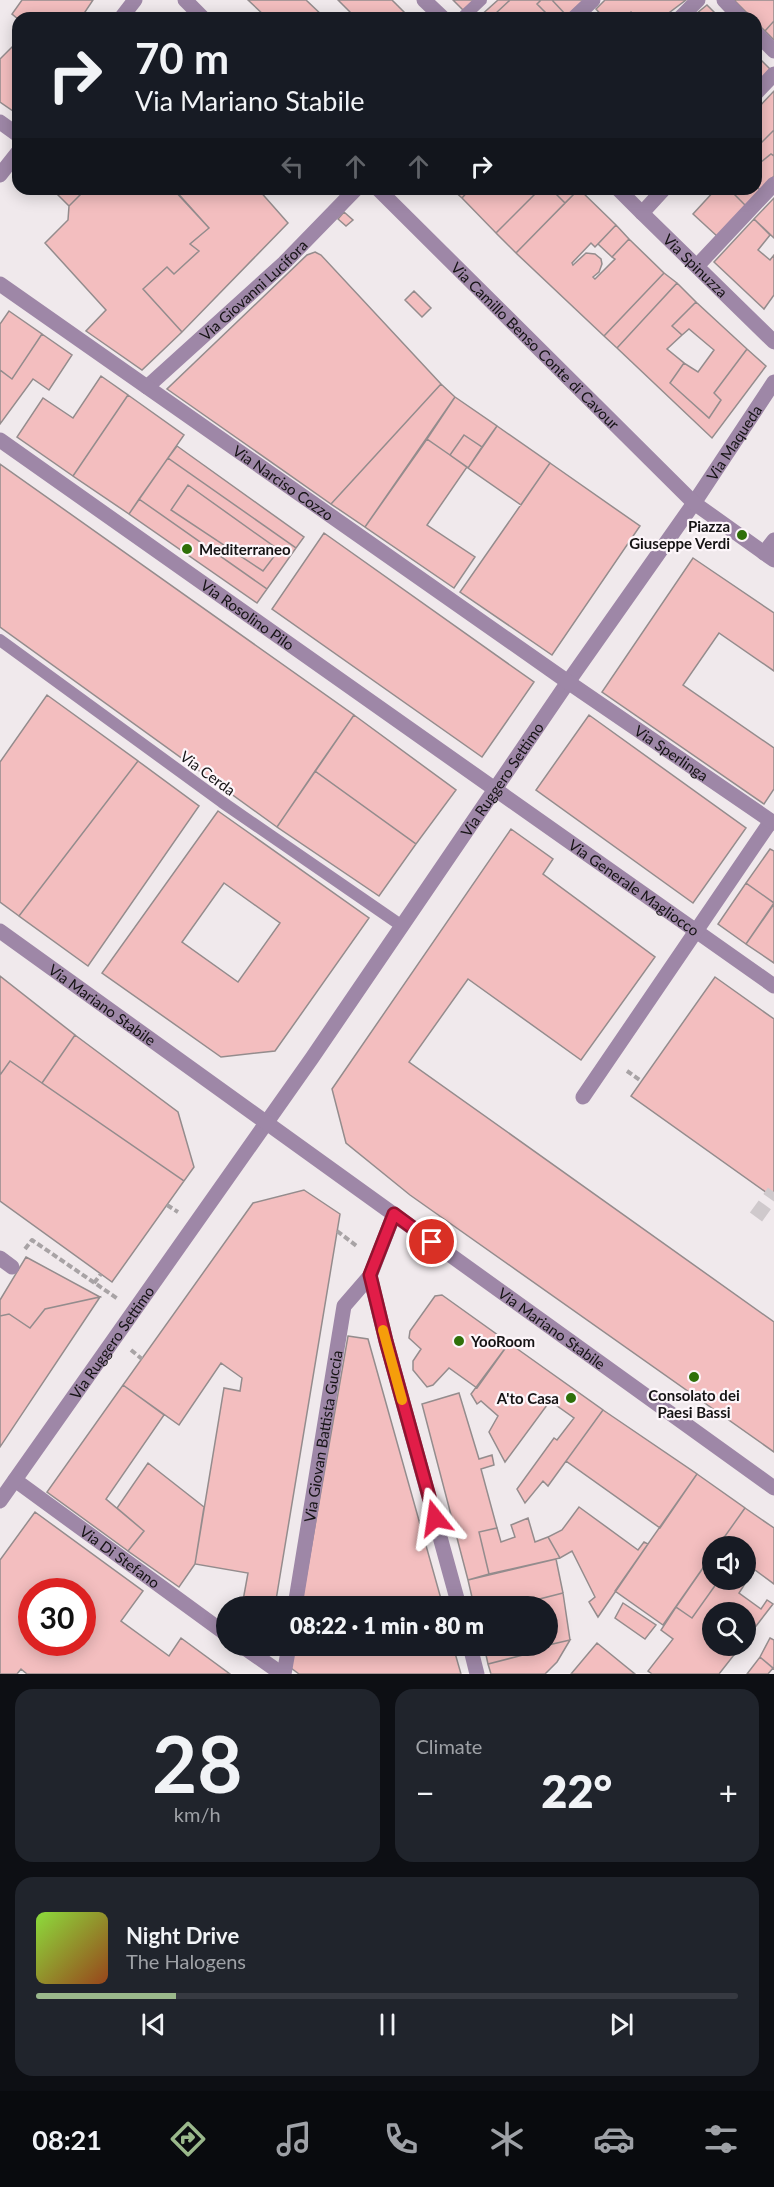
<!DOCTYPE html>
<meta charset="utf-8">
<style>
body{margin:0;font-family:Lato,sans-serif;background:#20242c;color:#f1f3f6;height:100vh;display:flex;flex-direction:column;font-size:22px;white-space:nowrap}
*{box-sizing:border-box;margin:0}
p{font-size:20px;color:#9ea1a6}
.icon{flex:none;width:33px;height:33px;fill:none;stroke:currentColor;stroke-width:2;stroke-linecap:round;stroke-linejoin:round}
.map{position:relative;height:1674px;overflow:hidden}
.side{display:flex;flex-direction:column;gap:15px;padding:15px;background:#0d0f14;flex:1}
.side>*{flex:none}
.banner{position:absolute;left:12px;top:12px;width:750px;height:183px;border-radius:18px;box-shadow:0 3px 15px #0003;background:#171b24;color:#f1f3f6;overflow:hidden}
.tools{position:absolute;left:702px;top:1536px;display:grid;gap:12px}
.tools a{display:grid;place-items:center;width:54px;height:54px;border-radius:50%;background:#171b24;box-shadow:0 3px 15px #0003;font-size:30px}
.speed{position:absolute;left:18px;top:1578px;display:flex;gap:12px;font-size:30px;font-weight:700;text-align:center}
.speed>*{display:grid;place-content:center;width:78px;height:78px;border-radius:50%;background:#171b24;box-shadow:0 3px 15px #0003;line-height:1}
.speed .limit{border:9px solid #d22;background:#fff;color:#111}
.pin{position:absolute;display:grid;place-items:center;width:51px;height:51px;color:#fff;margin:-26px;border:3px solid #fff;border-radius:50%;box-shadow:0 2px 6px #0007}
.me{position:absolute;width:66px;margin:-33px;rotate:345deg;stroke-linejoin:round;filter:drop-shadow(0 0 4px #0008)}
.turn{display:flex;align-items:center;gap:21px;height:126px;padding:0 24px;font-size:27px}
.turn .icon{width:78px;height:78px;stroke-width:2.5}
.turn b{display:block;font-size:42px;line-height:51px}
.lanes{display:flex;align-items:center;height:57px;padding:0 24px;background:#0003;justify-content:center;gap:30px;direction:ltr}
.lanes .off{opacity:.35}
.big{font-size:45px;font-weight:800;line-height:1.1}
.side .widget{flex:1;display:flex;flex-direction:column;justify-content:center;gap:9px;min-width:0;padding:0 21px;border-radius:18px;background:#20242c}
.side .dial{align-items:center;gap:0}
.dial b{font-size:78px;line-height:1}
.song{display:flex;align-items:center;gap:18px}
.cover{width:72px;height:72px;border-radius:9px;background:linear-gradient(135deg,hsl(90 70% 55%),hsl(20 70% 35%))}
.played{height:6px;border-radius:3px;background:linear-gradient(90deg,#9ab88b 20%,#363941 20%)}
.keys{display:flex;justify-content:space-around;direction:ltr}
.heat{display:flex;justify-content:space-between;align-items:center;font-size:33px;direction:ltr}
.side .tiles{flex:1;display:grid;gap:15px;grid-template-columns:1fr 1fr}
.widget:last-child{grid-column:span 2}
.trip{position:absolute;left:216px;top:1596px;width:342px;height:60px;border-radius:30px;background:#171b24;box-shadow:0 3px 15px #0003;font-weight:800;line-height:60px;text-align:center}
.tabs{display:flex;height:96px;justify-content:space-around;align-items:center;background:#090b0e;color:#9ea1a6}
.tabs .icon{width:42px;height:42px}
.tabs .active{color:#9ab88b}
.tabs b{font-size:27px;color:#f1f3f6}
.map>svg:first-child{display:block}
</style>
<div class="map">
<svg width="774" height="1674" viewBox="0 0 774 1674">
<rect width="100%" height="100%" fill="#f0e9ec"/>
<path fill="#f3bebf" stroke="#948c8d" stroke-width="1.5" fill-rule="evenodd" d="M 22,0 L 93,0 L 81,18 L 18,19 L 12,14 Z
M 248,0 L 306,0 L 325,18 L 267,18 Z
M 338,0 L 392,0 L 404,12 L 397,18 L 346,18 L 351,13 Z
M 453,0 L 475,0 L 463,10 Z
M 498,0 L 510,0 L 496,13 L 498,16 L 497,18 L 478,18 Z
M 510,0 L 541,0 L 537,4 L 551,18 L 497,18 L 498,16 L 496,13 Z
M 541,0 L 552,0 L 567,16 L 565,18 L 551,18 L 537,4 Z
M 552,0 L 584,0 L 567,16 Z
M 605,0 L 686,0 L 662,18 L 637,18 L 631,12 L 624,18 L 604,18 L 596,9 Z
M 734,0 L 774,0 L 774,21 L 765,31 L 756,22 L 756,18 L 752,18 Z
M 707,5 L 720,18 L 707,18 L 705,16 L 702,18 L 691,18 Z
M 774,21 L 774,40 L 765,31 Z
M 18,41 L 18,105 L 13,111 L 0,102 L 0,59 Z
M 756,55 L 771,70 L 756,87 Z
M 774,91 L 774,130 L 759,145 L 756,141 L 756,110 Z
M 774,130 L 774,156 L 771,154 L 761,162 L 756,157 L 756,148 Z
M 771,154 L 774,156 L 774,176 L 761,191 L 756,186 L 756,157 L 761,162 Z
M 756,186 L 761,191 L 746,206 L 729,189 L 756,189 Z
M 52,189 L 86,189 L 69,206 Z
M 86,189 L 173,189 L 209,228 L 190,244 L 199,251 L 174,274 L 167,267 L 143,289 L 182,332 L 142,370 L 86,331 L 106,310 L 45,243 L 68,220 L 69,206 Z
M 174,189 L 258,189 L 288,223 L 182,332 L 143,289 L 167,267 L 174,274 L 199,251 L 190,244 L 209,228 Z
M 452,189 L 470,189 L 462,198 Z
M 470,189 L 540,189 L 496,233 L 462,198 Z
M 540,189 L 551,189 L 565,203 L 516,253 L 496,233 Z
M 551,189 L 579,189 L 565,203 Z
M 579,189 L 616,225 L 595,247 L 591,243 L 572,263 L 573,265 L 586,253 L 595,254 L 601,259 L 602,264 L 599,272 L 593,277 L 595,279 L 615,259 L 612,257 L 629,239 L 664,273 L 604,336 L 516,253 Z
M 716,189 L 729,189 L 746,206 L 718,237 L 693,214 Z
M 774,198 L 774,238 L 754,219 Z
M 344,212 L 353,220 L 346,226 L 338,219 Z
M 754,219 L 770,235 L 758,250 L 770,260 L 774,255 L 774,295 L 764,309 L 714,262 Z
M 616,225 L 629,239 L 612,257 L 598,244 Z
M 315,252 L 321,255 L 441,384 L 331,504 L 167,389 L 307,255 Z
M 664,273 L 677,283 L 617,348 L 604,336 Z
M 677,283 L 696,302 L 672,326 L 682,335 L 667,349 L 684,363 L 670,383 L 709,418 L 721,400 L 714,393 L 747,349 L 766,366 L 712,438 L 617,348 Z
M 414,291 L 431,308 L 422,317 L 405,300 Z
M 696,302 L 747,349 L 714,393 L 721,400 L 709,418 L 670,383 L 684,363 L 698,372 L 714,350 L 689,329 L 682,335 L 672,326 Z
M 9,311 L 42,334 L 12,379 L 0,370 L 0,324 Z
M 42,334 L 72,355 L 49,390 L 33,379 L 0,424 L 0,370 L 12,379 Z
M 101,376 L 128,395 L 73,476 L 17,437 L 43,398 L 73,418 Z
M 441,384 L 455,397 L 365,527 L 331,504 Z
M 128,395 L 184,435 L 129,514 L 73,476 Z
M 455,397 L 497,426 L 482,447 L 464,435 L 450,455 L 427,439 Z
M 497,426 L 550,463 L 521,505 L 468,468 Z
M 464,435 L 482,447 L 468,468 L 450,455 Z
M 427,439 L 467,467 L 427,525 L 475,557 L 454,588 L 365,527 Z
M 177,446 L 304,537 L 296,548 L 168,458 Z
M 168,458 L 296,548 L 267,589 L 139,499 ZM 188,485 L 279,550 L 263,571 L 171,510 Z
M 550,463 L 640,526 L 552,655 L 460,592 Z
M 0,464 L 354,715 L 277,827 L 0,627 Z
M 188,485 L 279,550 L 263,571 L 171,510 Z
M 139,499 L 267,589 L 257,603 L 129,514 Z
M 324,533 L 534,682 L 482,757 L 272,609 Z
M 693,558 L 774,613 L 774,671 L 719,633 L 683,685 L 774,748 L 774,789 L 764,804 L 602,692 Z
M 47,695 L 138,761 L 19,916 L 0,902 L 0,762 Z
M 354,715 L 456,790 L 416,844 L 315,771 Z
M 589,715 L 746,828 L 693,903 L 536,790 Z
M 138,761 L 199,806 L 88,966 L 19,916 Z
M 315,771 L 416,844 L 379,896 L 277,827 Z
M 218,811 L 369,918 L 275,1051 L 221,1057 L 102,973 ZM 224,883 L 280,923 L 238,982 L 182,942 Z
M 511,829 L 553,859 L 543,874 L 655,957 L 581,1060 L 468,979 L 409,1062 L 774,1322 L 774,1452 L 410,1195 L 346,1143 L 332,1089 Z
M 770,849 L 774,851 L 774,903 L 746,883 Z
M 746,883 L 774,903 L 746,944 L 718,924 Z
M 774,904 L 774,963 L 746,944 Z
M 0,976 L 75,1035 L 42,1083 L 10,1061 L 0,1075 Z
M 715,977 L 774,1019 L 774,1198 L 631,1096 Z
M 75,1035 L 178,1112 L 194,1167 L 184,1181 L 42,1083 Z
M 10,1061 L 184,1181 L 112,1282 L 0,1201 L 0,1075 Z
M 304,1190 L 340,1214 L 275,1606 L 242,1606 L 248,1573 L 195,1564 L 224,1388 L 240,1391 L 242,1378 L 221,1363 L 179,1425 L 123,1385 L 253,1203 Z
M 26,1257 L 100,1297 L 45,1309 L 30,1328 L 9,1314 L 0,1316 L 0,1300 Z
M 442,1295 L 509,1343 L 477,1388 L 449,1368 L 433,1385 L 427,1387 L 413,1370 L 413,1361 L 421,1349 L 409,1338 L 410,1331 L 435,1296 Z
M 100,1297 L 0,1447 L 0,1316 L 9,1314 L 30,1328 L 45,1309 Z
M 348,1336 L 368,1339 L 443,1606 L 301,1606 Z
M 509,1343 L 603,1410 L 548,1486 L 543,1481 L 525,1503 L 517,1489 L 554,1438 L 557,1440 L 574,1418 L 550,1401 L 505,1462 L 489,1432 L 498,1416 L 481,1401 L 477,1404 L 471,1394 Z
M 123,1385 L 164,1415 L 106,1499 L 144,1531 L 128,1551 L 47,1492 Z
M 459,1393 L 479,1459 L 492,1455 L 494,1465 L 481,1469 L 497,1528 L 479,1532 L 489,1574 L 468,1580 L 422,1404 Z
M 603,1410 L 697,1474 L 660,1528 L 566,1461 Z
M 148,1463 L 204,1507 L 195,1564 L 179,1587 L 128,1551 L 144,1531 L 117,1508 Z
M 697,1474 L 745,1508 L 718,1546 L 712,1546 L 712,1555 L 663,1625 L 615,1591 Z
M 579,1507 L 638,1550 L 644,1542 L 648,1544 L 598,1617 L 589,1602 L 595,1597 L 572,1551 L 560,1558 L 548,1537 L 562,1530 Z
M 745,1508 L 774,1528 L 774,1584 L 755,1570 L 750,1576 L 746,1573 L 746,1546 L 718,1546 Z
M 35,1512 L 143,1591 L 121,1621 L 169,1656 L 181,1638 L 230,1674 L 27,1674 L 21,1669 L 17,1674 L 0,1674 L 0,1560 ZM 32,1592 L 82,1592 L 82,1642 L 32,1642 Z
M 528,1518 L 535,1542 L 548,1537 L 560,1558 L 489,1574 L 479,1532 L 497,1528 L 501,1542 L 515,1537 L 511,1525 Z
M 712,1555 L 712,1580 L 719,1580 L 692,1618 L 676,1607 Z
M 556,1559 L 563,1593 L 512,1606 L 474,1606 L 468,1580 Z
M 746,1573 L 750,1576 L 739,1593 L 761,1609 L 767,1600 L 773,1604 L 746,1639 L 746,1612 L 712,1612 L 712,1646 L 741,1646 L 719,1674 L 652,1674 L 648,1671 L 673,1639 L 661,1630 L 676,1607 L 692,1618 L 719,1580 L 746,1580 Z
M 563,1593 L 570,1640 L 544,1646 L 548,1646 L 548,1606 L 512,1606 Z
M 623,1603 L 656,1625 L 645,1639 L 615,1618 Z
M 770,1638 L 774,1640 L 774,1669 L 760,1657 Z
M 570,1640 L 557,1662 L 545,1674 L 491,1674 L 488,1664 L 527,1654 L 526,1646 L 544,1646 Z
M 597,1643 L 635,1674 L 571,1674 Z
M 295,1646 L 453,1646 L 461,1674 L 299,1674 L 291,1668 Z
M 484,1646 L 526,1646 L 527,1654 L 488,1664 Z
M 760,1657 L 773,1668 L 768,1674 L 747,1674 Z"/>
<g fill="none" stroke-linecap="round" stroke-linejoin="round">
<path stroke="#cfc9cc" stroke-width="15" stroke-dasharray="15 8" stroke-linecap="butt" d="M 756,1217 L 774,1192"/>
<path stroke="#a8a3a5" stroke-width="4" stroke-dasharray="6 3" stroke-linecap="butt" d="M 627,1071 L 641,1081
M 167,1205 L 178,1212
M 337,1231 L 358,1247
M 25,1249 L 32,1240 L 118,1299
M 94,1283 L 101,1274
M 131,1350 L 142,1359"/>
<path stroke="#9e87a7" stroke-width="12" d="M 462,18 L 481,0
M 0,640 L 222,802 L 402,926"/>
<g stroke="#9e87a7" stroke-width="15">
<path d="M 724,0 L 741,18"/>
<path d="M 574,18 L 593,0"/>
<path d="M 680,18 L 698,0"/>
<path d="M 756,33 L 774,51"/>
<path d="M 756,93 L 774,74"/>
<path id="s1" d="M 642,213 L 774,342"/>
<path d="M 697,266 L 774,184"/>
<path id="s2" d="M 147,387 L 284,263 L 356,189"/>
<path id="s3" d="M 0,440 L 774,986"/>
<path d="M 764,553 L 774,540"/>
<path d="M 583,1097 L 771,821"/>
<path d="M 0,1258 L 12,1267"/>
<path id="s4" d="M 15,1480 L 226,1634"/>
<path id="s5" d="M 0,1501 L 312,1058 L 568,682 L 694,503 L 774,382"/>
<path id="s6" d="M 295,1606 L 344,1306 L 370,1276"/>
<path d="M 242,1646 L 282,1674"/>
<path d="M 284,1674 L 289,1646"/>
</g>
<g stroke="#9e87a7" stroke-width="15">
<path d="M 424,0 L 443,18"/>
<path d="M 121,18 L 135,0"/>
<path d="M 0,122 L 18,135"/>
<path d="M 0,175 L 18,152"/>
<path d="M 618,189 L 642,213 L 664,189"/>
<path id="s7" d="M 0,284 L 568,682 L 774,823"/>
<path id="s8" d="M 0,931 L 774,1488"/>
<path d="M 394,1214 L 370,1276 L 386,1341 L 459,1606"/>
<path d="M 470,1646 L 477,1674"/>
</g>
<g stroke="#9e87a7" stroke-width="15">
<path d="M 185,0 L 203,18"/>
<path id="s9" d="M 378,189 L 694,503 L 774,560"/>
</g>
</g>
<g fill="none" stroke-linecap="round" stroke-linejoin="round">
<defs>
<path id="route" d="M 432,1242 L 394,1214 L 370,1275 L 386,1341 L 435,1518"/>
</defs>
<use href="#route" stroke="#92132f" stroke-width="15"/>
<use href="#route" stroke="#e11d48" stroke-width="10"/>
<path stroke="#f59e0b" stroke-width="10" d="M 383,1330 L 402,1400"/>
</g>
<g fill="#2f7009" stroke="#fdf6fa" stroke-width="2">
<circle cx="742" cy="535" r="6"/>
<circle cx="187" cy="549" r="6"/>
<circle cx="459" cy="1341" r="6"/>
<circle cx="694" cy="1377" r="6"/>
<circle cx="571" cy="1398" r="6"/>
</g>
<g text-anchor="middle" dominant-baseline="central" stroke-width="4.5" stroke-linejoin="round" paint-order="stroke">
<g font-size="15" fill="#151314" stroke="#fdf6fa">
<text stroke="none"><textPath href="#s1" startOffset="75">Via Spinuzza</textPath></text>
<text stroke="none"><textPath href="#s2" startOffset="144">Via Giovanni Lucifora</textPath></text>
<text stroke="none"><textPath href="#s9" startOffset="222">Via Camillo Benso Conte di Cavour</textPath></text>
<text stroke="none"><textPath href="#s5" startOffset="1288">Via Maqueda</textPath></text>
<text stroke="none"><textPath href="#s7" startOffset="346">Via Narciso Cozzo</textPath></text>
<text stroke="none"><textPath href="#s3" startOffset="303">Via Rosolino Pilo</textPath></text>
<text stroke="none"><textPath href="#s7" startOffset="819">Via Sperlinga</textPath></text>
<text transform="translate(208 773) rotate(36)">Via Cerda</text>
<text stroke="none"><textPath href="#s5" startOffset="879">Via Ruggero Settimo</textPath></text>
<text stroke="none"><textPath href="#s3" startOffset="776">Via Generale Magliocco</textPath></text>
<text stroke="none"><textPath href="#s8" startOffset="126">Via Mariano Stabile</textPath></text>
<text stroke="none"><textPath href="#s8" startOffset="680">Via Mariano Stabile</textPath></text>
<text stroke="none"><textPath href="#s5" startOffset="194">Via Ruggero Settimo</textPath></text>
<text stroke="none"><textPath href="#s6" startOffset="172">Via Giovan Battista Guccia</textPath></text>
<text stroke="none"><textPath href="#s4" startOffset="130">Via Di Stefano</textPath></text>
</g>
<g font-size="15" font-weight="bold" fill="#151314" stroke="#fdf6fa" text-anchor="end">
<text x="730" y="526">Piazza<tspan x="730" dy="17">Giuseppe Verdi</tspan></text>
<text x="199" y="549" text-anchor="start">Mediterraneo</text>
<text x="471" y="1341" text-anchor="start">YooRoom</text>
<text x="694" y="1395" text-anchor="middle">Consolato dei<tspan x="694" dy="17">Paesi Bassi</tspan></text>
<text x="559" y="1398">A'to Casa</text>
</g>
</g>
</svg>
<div class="tools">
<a><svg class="icon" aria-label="sound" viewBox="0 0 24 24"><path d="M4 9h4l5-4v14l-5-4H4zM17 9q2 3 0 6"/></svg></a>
<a><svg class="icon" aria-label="search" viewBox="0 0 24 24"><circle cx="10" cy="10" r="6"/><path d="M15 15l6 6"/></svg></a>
</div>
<div class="speed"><div class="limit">30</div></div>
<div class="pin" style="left:432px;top:1242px;background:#d93025"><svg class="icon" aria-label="arrive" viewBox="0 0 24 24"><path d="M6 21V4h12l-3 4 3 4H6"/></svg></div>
<svg class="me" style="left:435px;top:1518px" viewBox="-20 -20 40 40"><path d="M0-17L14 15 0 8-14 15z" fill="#e11d48" stroke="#fff" stroke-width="4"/></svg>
<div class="trip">08:22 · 1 min · 80 m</div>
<div class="banner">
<div class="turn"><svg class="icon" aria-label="right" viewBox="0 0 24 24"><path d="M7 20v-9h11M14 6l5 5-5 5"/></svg><div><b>70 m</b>Via Mariano Stabile</div></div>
<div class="lanes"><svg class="icon off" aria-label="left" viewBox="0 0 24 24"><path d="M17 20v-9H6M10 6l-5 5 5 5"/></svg><svg class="icon off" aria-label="ahead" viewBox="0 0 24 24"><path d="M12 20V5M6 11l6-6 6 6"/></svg><svg class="icon off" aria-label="ahead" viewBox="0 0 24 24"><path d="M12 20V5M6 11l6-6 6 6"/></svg><svg class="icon" aria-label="right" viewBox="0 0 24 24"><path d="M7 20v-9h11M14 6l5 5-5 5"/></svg></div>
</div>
</div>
<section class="side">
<div class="tiles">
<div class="widget dial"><b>28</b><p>km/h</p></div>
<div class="widget"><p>Climate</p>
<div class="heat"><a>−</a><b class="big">22°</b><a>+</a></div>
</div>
<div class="widget">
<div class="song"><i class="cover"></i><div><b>Night Drive</b><p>The Halogens</p></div></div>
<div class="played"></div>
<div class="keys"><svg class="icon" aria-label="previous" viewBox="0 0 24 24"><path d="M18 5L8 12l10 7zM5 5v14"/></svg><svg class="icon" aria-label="pause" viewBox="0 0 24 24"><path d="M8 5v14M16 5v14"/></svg><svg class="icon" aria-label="next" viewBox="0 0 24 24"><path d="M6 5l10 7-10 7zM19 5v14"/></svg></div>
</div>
</div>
</section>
<nav class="tabs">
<b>08:21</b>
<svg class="icon active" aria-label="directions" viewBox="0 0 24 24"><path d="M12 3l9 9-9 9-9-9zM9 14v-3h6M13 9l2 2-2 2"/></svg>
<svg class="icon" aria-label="music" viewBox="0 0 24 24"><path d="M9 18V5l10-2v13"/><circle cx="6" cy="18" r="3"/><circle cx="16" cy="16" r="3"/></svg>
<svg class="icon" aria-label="phone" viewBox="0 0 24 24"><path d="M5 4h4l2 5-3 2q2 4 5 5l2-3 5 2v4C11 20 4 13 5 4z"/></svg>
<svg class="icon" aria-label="climate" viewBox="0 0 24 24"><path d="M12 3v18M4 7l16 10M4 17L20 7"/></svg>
<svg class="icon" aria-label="car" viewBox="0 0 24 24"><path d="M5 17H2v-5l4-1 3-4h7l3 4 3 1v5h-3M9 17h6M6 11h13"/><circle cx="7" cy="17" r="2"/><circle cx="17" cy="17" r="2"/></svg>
<svg class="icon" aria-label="filters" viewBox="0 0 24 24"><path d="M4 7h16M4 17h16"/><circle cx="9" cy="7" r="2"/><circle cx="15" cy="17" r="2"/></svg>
</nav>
